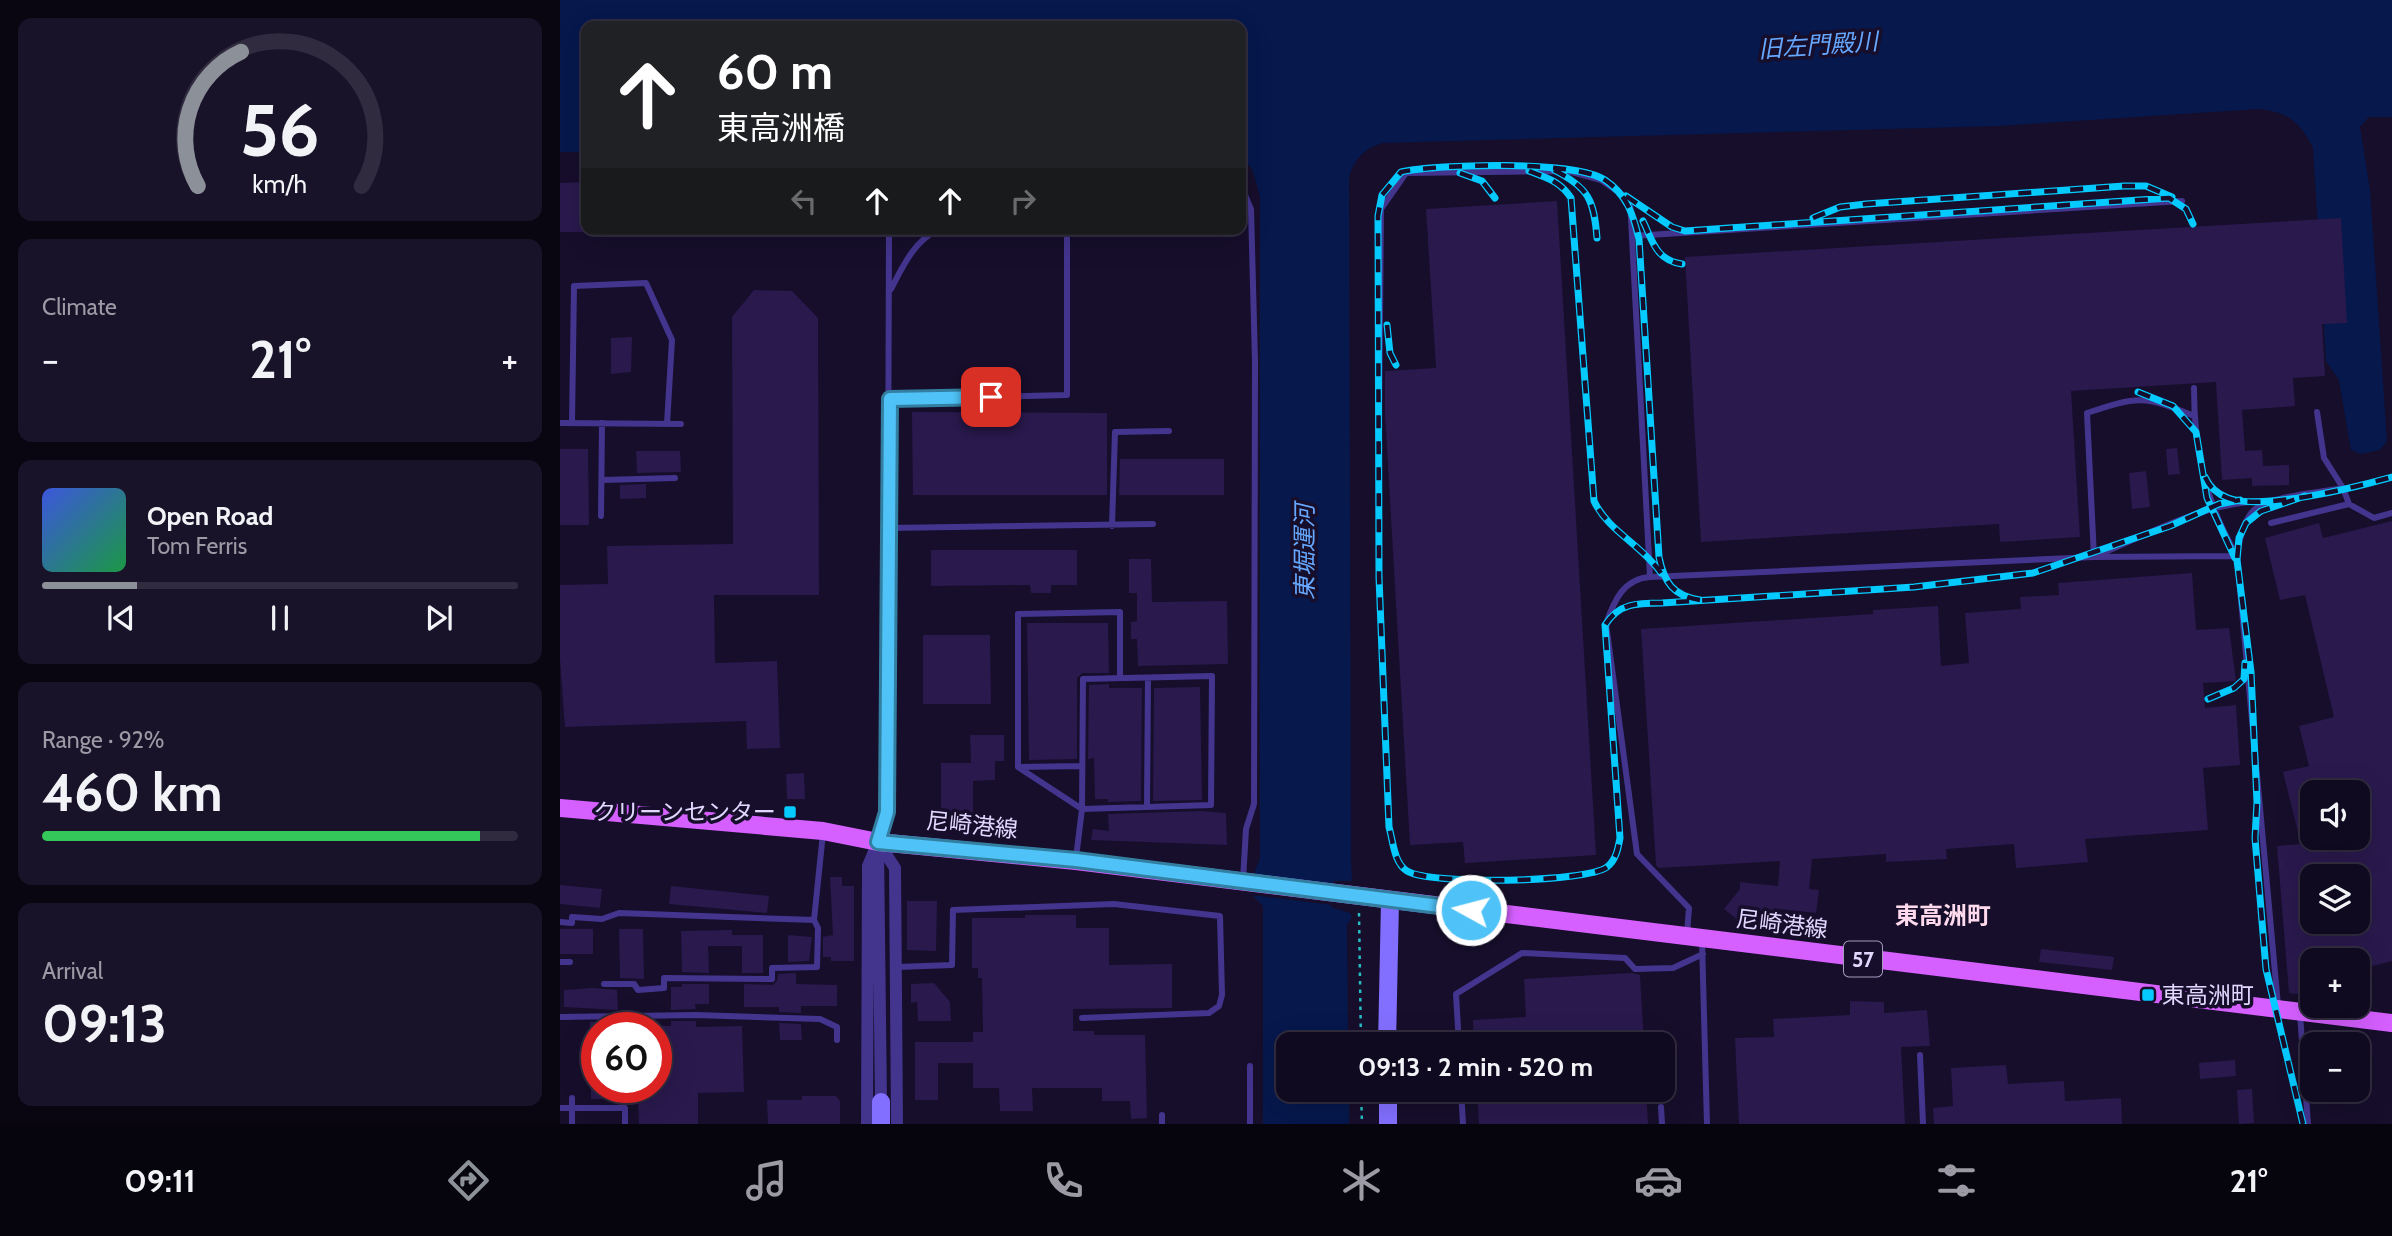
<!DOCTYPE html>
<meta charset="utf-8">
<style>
body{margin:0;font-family:Cabin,"Noto Sans JP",sans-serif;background:#191329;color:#f1f3f6;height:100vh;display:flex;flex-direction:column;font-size:26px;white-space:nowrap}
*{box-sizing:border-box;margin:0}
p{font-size:23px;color:#9c9aa5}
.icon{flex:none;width:38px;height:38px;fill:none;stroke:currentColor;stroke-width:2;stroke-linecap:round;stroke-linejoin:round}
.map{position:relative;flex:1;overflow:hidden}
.panel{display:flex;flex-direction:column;gap:18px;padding:18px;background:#090612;width:560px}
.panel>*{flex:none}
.banner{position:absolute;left:21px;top:21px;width:665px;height:214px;border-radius:14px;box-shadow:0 7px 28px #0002,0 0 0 2px #302b3e;background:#202124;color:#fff;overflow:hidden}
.buttons{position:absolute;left:1740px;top:780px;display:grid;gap:14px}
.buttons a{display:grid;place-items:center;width:70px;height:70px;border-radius:14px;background:#100a20;box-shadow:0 7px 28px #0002,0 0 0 2px #302b3e;font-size:35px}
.speed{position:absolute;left:21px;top:1012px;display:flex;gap:14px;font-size:35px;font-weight:700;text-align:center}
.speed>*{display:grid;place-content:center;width:91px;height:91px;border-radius:50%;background:#100a20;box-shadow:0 7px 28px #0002,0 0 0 2px #302b3e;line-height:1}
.speed .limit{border:10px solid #d22;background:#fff;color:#111}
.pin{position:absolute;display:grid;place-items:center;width:60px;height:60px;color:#fff;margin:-30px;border-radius:14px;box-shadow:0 4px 10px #0006}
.me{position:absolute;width:77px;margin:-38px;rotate:277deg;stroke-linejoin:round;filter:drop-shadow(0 0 5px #0008)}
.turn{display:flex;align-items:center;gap:24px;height:147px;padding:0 21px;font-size:32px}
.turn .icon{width:91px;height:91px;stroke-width:2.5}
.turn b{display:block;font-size:49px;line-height:60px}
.lanes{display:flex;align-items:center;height:66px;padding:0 21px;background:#0003;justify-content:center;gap:35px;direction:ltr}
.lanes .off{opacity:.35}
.big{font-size:52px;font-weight:700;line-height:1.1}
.panel .widget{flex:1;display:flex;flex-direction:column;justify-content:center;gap:10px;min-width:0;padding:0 24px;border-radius:14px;background:#191329}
.panel .dial{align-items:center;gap:0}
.dial svg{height:182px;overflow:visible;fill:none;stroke:#302b3e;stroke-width:7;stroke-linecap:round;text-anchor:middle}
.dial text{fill:#f1f3f6;stroke:none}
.song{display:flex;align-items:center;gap:21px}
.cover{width:84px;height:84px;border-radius:10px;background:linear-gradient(135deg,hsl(230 70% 55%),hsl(140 70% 35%))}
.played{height:7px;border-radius:4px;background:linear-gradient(90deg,#8c9099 20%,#302b3e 20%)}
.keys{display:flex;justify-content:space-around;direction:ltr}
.heat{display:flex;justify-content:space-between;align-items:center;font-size:38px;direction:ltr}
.charge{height:10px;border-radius:5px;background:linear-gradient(90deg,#34c759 92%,#302b3e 0)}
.trip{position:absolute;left:716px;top:1032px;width:399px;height:70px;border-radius:14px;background:#100a20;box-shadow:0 7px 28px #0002,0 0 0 2px #302b3e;font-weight:700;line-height:70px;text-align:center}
.tabs{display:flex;height:112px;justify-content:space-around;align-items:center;background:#06040d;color:#9c9aa5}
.tabs .icon{width:49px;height:49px}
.tabs .selected{color:#8c9099}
.tabs b{font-size:32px;color:#f1f3f6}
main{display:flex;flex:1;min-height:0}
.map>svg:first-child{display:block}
</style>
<main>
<section class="panel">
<div class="widget dial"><svg viewBox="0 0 100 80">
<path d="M14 69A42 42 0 1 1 86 69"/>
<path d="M14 69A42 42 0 0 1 33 10" stroke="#8c9099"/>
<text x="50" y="56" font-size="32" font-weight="700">56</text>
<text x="50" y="72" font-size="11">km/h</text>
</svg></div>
<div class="widget"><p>Climate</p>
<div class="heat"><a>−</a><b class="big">21°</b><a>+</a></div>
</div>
<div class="widget">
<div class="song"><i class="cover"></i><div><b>Open Road</b><p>Tom Ferris</p></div></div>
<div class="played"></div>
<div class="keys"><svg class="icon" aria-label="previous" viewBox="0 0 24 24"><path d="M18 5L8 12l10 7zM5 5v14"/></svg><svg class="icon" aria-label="pause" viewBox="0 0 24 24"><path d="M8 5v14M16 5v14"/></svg><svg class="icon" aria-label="next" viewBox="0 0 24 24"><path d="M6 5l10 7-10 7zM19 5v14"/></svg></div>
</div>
<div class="widget"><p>Range · 92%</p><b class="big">460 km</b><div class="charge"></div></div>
<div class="widget"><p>Arrival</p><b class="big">09:13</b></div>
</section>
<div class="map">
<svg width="1832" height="1124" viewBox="0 0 1832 1124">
<rect width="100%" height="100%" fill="#160e2b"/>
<path fill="#06184c" d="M 0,0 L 1832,0 L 1832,117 L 1809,117 L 1800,127 L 1810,190 L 1827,441 L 1820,450 L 1801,454 L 1791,450 L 1779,380 L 1766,361 L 1753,148 C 1740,122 1728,112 1699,109 L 1438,126 L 822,143 C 805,148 793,160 789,178 L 791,860 L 792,881 L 774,881 L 771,907 L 790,913 L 792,918 L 787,924 L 788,1045 L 728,1045 L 728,1090 L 789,1090 L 789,1124 L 703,1124 L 703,906 L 694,897 L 695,871 L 700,859 L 700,196 L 692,169 L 681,157 L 681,26 L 26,26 L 26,152 L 0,152 Z"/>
<path fill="#160e2b" d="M 694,874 L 775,884 L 772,905 L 691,895 Z"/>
<path fill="#29194d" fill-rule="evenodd" d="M 26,182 L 26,232 L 0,232 L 0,183 Z
M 997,201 L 1036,855 L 905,863 L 903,842 L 850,845 L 825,414 L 825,371 L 876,368 L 866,209 Z
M 1781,218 L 1787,323 L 1762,324 L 1765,376 L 1733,378 L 1735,406 L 1682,410 L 1685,451 L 1702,450 L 1703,466 L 1729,465 L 1729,485 L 1692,486 L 1692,478 L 1662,480 L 1656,382 L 1511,391 L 1520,537 L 1440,542 L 1439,524 L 1141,542 L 1125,257 Z
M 194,290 L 232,291 L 258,318 L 259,595 L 154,595 L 155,663 L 217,661 L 220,748 L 187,749 L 186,721 L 5,727 L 0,660 L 0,585 L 48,584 L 47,546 L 173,544 L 172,317 Z
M 72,337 L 71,372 L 51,374 L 51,338 Z
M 352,412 L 547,413 L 547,495 L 353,495 Z
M 1617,448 L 1620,474 L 1608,475 L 1606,449 Z
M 0,449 L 28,449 L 29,525 L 0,525 Z
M 76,451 L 120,451 L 121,472 L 77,473 Z
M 560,459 L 664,459 L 664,495 L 559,495 Z
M 1586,471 L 1590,507 L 1572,509 L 1569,473 Z
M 86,484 L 86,498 L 60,499 L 60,485 Z
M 1832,521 L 1832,961 L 1797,970 L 1797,961 L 1752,961 L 1752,996 L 1729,993 L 1717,846 L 1741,844 L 1723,772 L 1749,766 L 1739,726 L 1774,717 L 1745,595 L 1720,600 L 1705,538 L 1759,523 L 1763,538 ZM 1752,793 L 1797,793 L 1797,838 L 1752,838 ZM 1752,877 L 1797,877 L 1797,922 L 1752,922 Z
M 371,550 L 517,550 L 517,585 L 491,585 L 491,593 L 471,593 L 470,585 L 371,586 Z
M 569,559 L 591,559 L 592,602 L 667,601 L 668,664 L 578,666 L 577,639 L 571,639 L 571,622 L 577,621 L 577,593 L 569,593 Z
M 1632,573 L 1636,630 L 1669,628 L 1676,681 L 1643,683 L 1645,708 L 1676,705 L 1680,765 L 1643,768 L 1648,830 L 1525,839 L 1528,862 L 1456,868 L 1454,844 L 1386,849 L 1387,859 L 1326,862 L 1326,854 L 1252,859 L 1249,889 L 1259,890 L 1256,913 L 1217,909 L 1215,927 L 1183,924 L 1164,909 L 1180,889 L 1180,882 L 1218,886 L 1220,861 L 1099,868 L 1096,865 L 1081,629 L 1313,614 L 1313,610 L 1378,606 L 1381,666 L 1409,663 L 1405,613 L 1461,609 L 1460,597 L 1499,595 L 1498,583 Z
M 467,623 L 548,623 L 549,673 L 522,673 L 517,678 L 517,759 L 469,760 Z
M 363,635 L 430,635 L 431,704 L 363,704 Z
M 549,684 L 549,688 L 582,688 L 581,801 L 548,802 L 548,799 L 535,799 L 534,758 L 528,759 L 529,685 Z
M 640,687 L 642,800 L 593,801 L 594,688 Z
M 410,735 L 444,735 L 444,761 L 435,761 L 435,780 L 413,781 L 413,824 L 381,824 L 381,763 L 411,763 Z
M 244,773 L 245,799 L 227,799 L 226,774 Z
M 642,811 L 666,813 L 667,845 L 531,840 L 533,829 L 549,831 L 548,814 Z
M 270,877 L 282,877 L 282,886 L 294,886 L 294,961 L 271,961 L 271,957 L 263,957 L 263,937 L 273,935 Z
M 0,885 L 42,889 L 40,908 L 0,904 Z
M 111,886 L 209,896 L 207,913 L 109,904 Z
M 347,901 L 377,901 L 376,951 L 347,950 Z
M 465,915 L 516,915 L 516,928 L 549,928 L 549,965 L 612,964 L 612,1008 L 513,1009 L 513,1031 L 534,1031 L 534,1035 L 585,1035 L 587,1118 L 571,1119 L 570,1101 L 542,1101 L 542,1088 L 472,1088 L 473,1111 L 440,1111 L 439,1088 L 413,1088 L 413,1063 L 378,1063 L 378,1100 L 355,1100 L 355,1042 L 413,1042 L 413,1032 L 423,1032 L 422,978 L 418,978 L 418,968 L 412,968 L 412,918 L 465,918 Z
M 0,929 L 33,929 L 33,954 L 0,954 Z
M 59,929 L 83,929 L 84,979 L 60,978 Z
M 172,930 L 172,935 L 203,935 L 203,973 L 206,973 L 182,973 L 182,946 L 148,946 L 149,973 L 122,972 L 121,931 Z
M 228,935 L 252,937 L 249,961 L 228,962 Z
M 1481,949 L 1554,957 L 1552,970 L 1479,962 Z
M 236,973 L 236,984 L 277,985 L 277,1006 L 241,1006 L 241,1013 L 219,1012 L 219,1007 L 184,1007 L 184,984 L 213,985 L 217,981 L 218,974 Z
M 1072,973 L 1080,975 L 1084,1045 L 914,1045 L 913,1020 L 966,1017 L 964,979 Z
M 374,983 L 390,1002 L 391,1021 L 358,1021 L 357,1002 L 351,1003 L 351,984 Z
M 122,984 L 149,984 L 149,1004 L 135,1004 L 136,1009 L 111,1010 L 111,987 L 122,987 Z
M 33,988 L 57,990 L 58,1010 L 4,1007 L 4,990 Z
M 1290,1001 L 1324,1002 L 1324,1013 L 1367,1010 L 1370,1046 L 1341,1047 L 1345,1124 L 1179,1124 L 1175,1038 L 1214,1037 L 1213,1019 L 1290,1015 Z
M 111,1021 L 136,1021 L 136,1027 L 182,1026 L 184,1092 L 138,1093 L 138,1124 L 79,1124 L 78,1099 L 31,1099 L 31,1087 L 96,1087 L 96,1026 L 111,1026 Z
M 30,1022 L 58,1022 L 58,1027 L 30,1027 Z
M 219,1023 L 241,1024 L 242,1040 L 220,1040 Z
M 1675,1060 L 1676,1076 L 1640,1079 L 1639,1063 Z
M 1446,1065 L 1448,1084 L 1504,1081 L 1505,1101 L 1561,1098 L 1562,1124 L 1374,1124 L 1373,1108 L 1393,1106 L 1391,1068 Z
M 1692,1089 L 1694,1123 L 1679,1124 L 1677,1090 Z
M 917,1090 L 1086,1090 L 1088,1124 L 919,1124 Z
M 242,1096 L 276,1096 L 280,1101 L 280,1124 L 208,1124 L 207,1100 L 242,1100 Z"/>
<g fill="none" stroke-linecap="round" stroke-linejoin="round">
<path stroke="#25bdc6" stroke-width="2.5" stroke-dasharray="3.5 5" stroke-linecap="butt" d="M 799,913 L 801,1045
M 801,1090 L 802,1124"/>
<path stroke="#43358e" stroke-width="6" d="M 681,186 L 691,209 L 695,361 L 694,804 L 686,829 L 683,880
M 1073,236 L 1622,201
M 331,289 C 343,266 354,241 379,229
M 330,399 L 507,395 L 507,229
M 1757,412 L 1764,458 L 1783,488 L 1789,504
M 1634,416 C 1584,395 1578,396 1527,413 L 1534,557 C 1591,533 1650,499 1712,501
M 0,423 L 121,424
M 12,423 L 14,286 L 86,283 L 112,340 L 107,424
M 819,431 L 821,209 L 846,173 L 1008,171 L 1041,180 L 1070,200 L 1090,577
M 42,480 L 115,478
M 41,516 L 42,423
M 1711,523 L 1789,504 L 1814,518 L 1832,513
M 552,526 L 555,432 L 609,431
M 329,528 L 593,524
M 458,767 L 522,766
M 587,807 L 588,678
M 319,839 L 327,812 L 329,229
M 516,858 L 522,809 L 523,679 L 652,676 L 651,805 L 522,809 L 458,767 L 458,614 L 560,612 L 560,678
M 0,922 L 12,923 L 12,917 L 42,919 L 59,913 L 254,920
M 1127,934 L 1129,908 L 1077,854 L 1046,624 C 1054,601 1063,579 1090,577 L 1534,557 L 1677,556 C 1645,501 1634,451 1634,388
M 1142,941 L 1147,1124
M 0,962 L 10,962
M 337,967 L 392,965 L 393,910 L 554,904 L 660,916 L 662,995 L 659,1006 L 649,1013 L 522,1018
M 44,984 L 74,984 L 78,990 L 104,988 L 104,978 L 212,979 L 212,968 L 257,967 L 258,928 L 254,920 L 263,833
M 1718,1005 L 1677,556 C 1679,542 1683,520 1694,510 C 1709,496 1762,492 1783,488
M 1740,1014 L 1748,1124
M 0,1017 L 136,1015 L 260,1019 L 277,1027 L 277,1040
M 899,1045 L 896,994 L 962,953 L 1065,958 L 1075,969 L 1113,968 L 1143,954
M 1360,1055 L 1363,1124
M 901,1090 L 903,1124
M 12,1098 L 12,1124
M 1101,1107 L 1102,1124
M 0,1108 L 65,1108 L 65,1124
M 602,1124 L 602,1115
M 690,1124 L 690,1066"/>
<path stroke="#43358e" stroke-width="12" d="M 318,842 L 335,868 L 337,1124
M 318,849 L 321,1102
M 307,1124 L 308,866 L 318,842"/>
<path stroke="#836fff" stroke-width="18" d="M 827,1045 L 830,901
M 828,1090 L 828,1124
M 321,1124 L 321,1102"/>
<path stroke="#d55fff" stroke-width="18" d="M 0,808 L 263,831 L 318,842 L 516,861 L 1832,1023"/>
<defs>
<path id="rail" d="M 994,170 C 1029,188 1034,200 1037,238
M 969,171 C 987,178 1000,181 1011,198 L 1034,501 C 1048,531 1082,545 1101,573
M 900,173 L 922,181 L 935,198
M 1066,196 L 1112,227 L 1125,231 L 1609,198 L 1626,209 L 1633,224
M 1253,218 L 1280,207 L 1306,204 L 1564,186 L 1586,186 L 1612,197
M 1083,221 C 1093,242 1096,260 1122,264
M 827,325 L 830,353 L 836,365
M 1578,392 L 1613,406 L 1636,432 L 1647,498 L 1675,558
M 1645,477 C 1650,488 1657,494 1668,498 C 1702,511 1796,487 1832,477
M 1140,600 C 1113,596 1104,582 1099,557 L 1079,239 C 1073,214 1067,195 1045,180 C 1016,160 877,164 841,172 L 822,195 L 818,216 L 819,577 L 829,827 C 833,841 834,863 847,871 C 869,885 1026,883 1047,867 C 1056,860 1058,849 1060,838 L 1045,625 C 1059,603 1077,603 1102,603 L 1354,587 L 1473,573 L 1610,526 L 1659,504 L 1680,500
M 1648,699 L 1674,688 L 1684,679 L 1685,663
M 1743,1124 L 1706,969 L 1695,838 L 1697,802 L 1691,672 L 1677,560 L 1679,538 L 1686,523 L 1701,511 L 1745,496"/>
</defs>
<use href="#rail" stroke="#04caff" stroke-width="7"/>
<use href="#rail" stroke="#160e2b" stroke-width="4.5" stroke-dasharray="13" stroke-linecap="butt"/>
</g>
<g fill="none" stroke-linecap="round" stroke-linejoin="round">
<defs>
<path id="route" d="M 431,397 L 330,399 L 327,812 L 318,842 L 516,860 L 911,910"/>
</defs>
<use href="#route" stroke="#337fa1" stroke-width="18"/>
<use href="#route" stroke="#4fc3f7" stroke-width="12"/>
</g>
<g fill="#04caff" stroke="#160e2b" stroke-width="2.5">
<rect x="223" y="805" width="14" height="14" rx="3.5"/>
<rect x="1581" y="988" width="14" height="14" rx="3.5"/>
</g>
<g text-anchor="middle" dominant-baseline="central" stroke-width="7" stroke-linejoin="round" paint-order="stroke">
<rect fill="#160e2b" stroke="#a49bbf" stroke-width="2" x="1284" y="941.5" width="38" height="35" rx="5"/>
<g font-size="21" font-weight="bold" fill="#e1d8ff">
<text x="1303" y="959">57</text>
</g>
<g font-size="23" fill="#e1d8ff" stroke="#160e2b" text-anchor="end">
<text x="216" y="812">クリーンセンター</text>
<text x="1602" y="995" text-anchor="start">東高洲町</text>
</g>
<g font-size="23" fill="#e1d8ff" stroke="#160e2b">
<text transform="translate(412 825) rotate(6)">尼崎港線</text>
<text transform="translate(1222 924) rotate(7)">尼崎港線</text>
</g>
<g font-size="24" font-style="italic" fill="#66a7ff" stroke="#160e2b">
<text transform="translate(1258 45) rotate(-4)">旧左門殿川</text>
<text transform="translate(744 552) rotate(-90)">東堀運河</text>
</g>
<g font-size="24" font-weight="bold" fill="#ffdaed" stroke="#160e2b">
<text x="1383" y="915">東高洲町</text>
</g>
</g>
</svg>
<div class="buttons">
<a><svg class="icon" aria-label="sound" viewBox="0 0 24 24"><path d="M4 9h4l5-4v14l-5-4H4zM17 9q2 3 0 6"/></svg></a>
<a><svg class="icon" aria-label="layers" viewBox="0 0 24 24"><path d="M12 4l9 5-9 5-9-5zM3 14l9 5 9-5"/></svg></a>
<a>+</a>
<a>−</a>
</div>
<div class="speed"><div class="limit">60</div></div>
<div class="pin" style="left:431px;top:397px;background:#d93025"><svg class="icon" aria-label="arrive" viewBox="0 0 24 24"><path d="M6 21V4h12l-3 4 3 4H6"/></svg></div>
<svg class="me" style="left:911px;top:910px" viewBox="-20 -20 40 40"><circle r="17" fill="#4fc3f7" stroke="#fff" stroke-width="3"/><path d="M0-11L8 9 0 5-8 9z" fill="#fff"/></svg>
<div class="trip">09:13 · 2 min · 520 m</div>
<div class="banner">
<div class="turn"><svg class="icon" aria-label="ahead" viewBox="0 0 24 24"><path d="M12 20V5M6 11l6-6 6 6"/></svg><div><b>60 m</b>東高洲橋</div></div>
<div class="lanes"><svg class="icon off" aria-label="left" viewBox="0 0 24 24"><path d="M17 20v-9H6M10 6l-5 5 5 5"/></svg><svg class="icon" aria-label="ahead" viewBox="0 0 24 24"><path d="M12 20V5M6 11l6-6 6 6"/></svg><svg class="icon" aria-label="ahead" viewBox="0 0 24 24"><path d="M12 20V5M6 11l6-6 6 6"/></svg><svg class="icon off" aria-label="right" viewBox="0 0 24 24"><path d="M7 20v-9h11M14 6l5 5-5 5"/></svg></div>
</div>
</div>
</main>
<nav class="tabs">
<b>09:11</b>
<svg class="icon selected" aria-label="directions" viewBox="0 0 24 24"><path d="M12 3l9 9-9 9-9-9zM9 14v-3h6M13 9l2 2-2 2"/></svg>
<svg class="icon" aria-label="music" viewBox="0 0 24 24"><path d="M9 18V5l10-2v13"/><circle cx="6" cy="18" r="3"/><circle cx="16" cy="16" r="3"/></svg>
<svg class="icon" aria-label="phone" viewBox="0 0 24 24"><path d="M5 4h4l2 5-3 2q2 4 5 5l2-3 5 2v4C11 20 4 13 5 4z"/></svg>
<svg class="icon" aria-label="climate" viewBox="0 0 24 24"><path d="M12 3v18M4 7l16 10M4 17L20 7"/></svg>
<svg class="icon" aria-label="car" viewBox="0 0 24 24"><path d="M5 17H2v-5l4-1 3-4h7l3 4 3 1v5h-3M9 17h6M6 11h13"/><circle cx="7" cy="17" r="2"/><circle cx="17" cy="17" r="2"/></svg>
<svg class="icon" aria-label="filters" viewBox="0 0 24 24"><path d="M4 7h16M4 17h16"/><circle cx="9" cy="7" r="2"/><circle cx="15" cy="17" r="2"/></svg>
<b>21°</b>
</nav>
